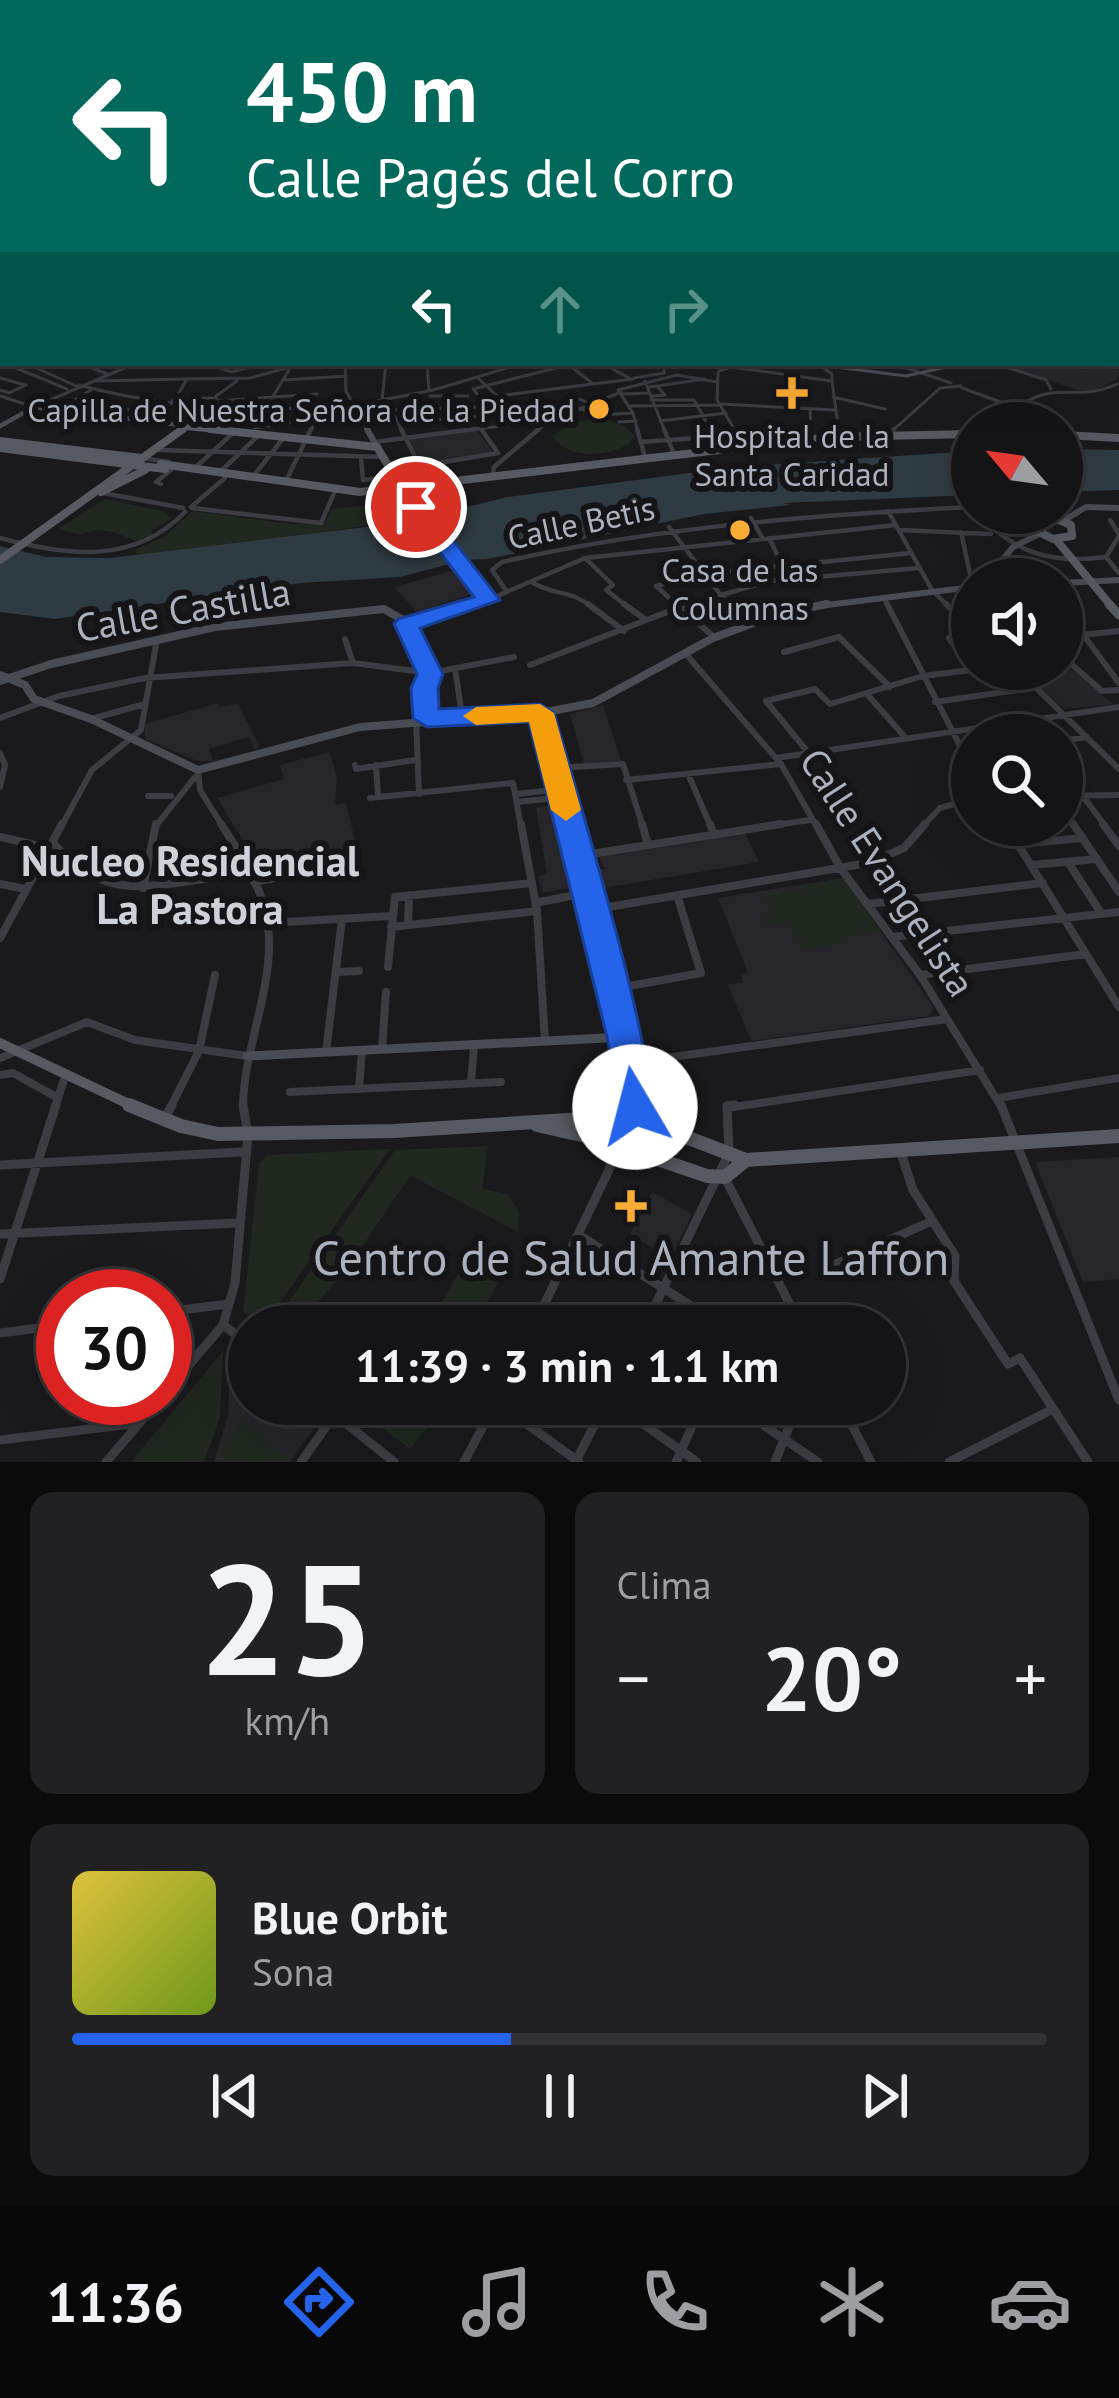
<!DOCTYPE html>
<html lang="es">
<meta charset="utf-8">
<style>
body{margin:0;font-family:"PT Sans",sans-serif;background:#212123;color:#f1f3f6;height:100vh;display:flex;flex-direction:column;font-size:45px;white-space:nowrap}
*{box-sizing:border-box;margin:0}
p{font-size:39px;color:#9d9ea1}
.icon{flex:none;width:66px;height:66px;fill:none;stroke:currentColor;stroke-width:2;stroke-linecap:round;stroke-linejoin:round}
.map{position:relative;height:1462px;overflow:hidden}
.side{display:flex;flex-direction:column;gap:30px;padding:30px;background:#0b0b0c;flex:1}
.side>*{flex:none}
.top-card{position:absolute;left:0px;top:0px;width:1119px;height:366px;box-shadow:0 12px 48px #0002,0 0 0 3px #333335;background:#00695c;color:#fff;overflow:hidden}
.needle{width:78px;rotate:299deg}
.buttons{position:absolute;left:951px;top:402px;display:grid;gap:24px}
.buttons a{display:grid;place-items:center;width:132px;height:132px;border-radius:50%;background:#141416;box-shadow:0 12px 48px #0002,0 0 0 3px #333335;font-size:60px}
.speed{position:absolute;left:36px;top:1269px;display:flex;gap:24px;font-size:60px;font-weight:700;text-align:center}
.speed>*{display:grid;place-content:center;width:156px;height:156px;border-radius:50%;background:#141416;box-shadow:0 12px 48px #0002,0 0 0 3px #333335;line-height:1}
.speed .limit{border:18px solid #d22;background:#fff;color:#111}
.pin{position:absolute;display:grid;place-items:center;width:102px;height:102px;color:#fff;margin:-51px;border:6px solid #fff;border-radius:50%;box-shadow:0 3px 12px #0007}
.me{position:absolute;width:132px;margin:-66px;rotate:352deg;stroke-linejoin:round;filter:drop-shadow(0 0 9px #0008)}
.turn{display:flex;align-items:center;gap:42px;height:252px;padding:0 48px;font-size:54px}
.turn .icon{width:156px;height:156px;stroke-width:2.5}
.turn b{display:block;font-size:84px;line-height:102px}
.lanes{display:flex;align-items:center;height:114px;padding:0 48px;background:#0003;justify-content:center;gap:60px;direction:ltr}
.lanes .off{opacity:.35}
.big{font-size:90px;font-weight:700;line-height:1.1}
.side .widget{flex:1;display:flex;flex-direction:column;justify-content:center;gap:18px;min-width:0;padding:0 42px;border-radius:24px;background:#212123}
.side .dial{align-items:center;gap:0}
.dial b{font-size:156px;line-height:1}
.song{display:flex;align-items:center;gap:36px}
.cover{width:144px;height:144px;border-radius:18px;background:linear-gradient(135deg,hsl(50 70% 55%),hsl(80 70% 35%))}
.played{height:12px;border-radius:6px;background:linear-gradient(90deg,#2563eb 45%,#333335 45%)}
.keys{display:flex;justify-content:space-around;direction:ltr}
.heat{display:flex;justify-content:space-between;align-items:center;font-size:66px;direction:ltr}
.side .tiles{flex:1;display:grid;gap:30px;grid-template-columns:1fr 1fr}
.widget:last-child{grid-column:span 2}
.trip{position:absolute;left:228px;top:1305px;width:678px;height:120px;border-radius:60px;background:#141416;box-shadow:0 12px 48px #0002,0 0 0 3px #333335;font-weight:700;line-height:120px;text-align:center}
.dock{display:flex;height:192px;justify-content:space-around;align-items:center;background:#080809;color:#9d9ea1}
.dock .icon{width:84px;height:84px}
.dock .selected{color:#2563eb}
.dock b{font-size:54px;color:#f1f3f6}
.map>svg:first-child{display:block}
</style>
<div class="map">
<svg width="1119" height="1462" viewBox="0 0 1119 1462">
<rect width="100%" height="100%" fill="#1a1a1d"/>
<path fill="#26262a" d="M 1116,337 L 1119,377 L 1097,390 L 1078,390 L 996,363 L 1116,363 Z
M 476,429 L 493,452 L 423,464 L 409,440 Z
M 455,570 L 472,594 L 417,612 L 394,587 Z
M 1062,661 L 1113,704 L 1064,709 L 1020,669 L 1062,669 Z
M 218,703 L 220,707 L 238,704 L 260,747 L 254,749 L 249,737 L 209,749 L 213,761 L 197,761 L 145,739 L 145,724 Z
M 603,705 L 621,761 L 584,765 L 570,714 Z
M 330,752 L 337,778 L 335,801 L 337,805 L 346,803 L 359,857 L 275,869 L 259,867 L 217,798 L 284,779 L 280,765 Z
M 553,805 L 574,887 L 542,893 L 538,876 L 547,874 L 536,807 Z
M 745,833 L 759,862 L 597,889 L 591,869 L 605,869 L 598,855 Z
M 843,878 L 934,1008 L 929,1016 L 751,1041 L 728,985 L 743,982 L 741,975 L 748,973 L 718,898 Z
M 1119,1157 L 1119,1279 L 1083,1282 L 1035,1162 Z
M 652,1192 L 692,1214 L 671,1259 L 630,1234 Z
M 244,1355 L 249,1359 L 249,1404 L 306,1404 L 322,1417 L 290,1462 L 214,1462 L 228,1416 L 230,1367 Z"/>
<path fill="#202820" d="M 603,418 L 626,427 L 634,436 L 629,444 C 606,457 569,460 552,436 L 573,422 Z
M 105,499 L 162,511 L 172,518 L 150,532 L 157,535 L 142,542 C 118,536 102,523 81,535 L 58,529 Z
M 396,502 L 409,506 L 417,517 L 264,542 L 136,555 L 136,549 L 164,537 L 193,511 L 290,524 L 324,523 L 332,509 Z
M 843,878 L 881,931 L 846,937 L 828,903 L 846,942 L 802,950 L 784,912 L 786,921 L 766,924 L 763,916 L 772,914 L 764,896 L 804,889 L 814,907 L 805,885 Z
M 488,1146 L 482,1189 L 508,1194 L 519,1212 L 518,1232 L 411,1176 C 380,1213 323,1326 272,1326 L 395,1150 Z
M 390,1149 L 263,1326 L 258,1326 L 243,1312 L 259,1164 L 268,1155 Z
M 476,1243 L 510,1260 L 474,1326 L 428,1326 Z
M 223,1351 L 220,1417 L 204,1462 L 131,1462 Z
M 350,1404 L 420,1404 L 428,1409 L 426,1429 L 410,1449 Z
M 243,1419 L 289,1459 L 287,1462 L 230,1462 L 219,1453 Z"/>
<path fill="#2f3b42" d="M 1062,449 L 1119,450 L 1119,490 L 1062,492 Z
M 972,451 L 972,495 L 783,503 L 790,505 L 704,514 L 488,559 L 465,560 L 400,577 L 301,583 L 55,619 L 0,612 L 0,546 L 46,557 L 110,558 L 400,523 L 508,497 L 735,467 Z"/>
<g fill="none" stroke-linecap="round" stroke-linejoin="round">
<path stroke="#3b3d42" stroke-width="3" d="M 4,363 L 67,389
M 79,363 L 107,374
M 205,363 L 232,372 L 263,363
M 345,363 L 346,391 L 353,404
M 427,363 L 429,389
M 471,363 L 503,366
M 602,363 L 629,378
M 816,363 L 832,374 L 832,381
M 892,363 L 951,383
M 994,363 L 1046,380 L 1051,389
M 427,365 L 455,363
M 569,365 L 593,384
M 32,366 L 76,386
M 719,371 L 731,367 L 832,381
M 718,373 L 717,400 L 736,432
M 477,377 L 497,396 L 633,379
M 0,378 L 25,385
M 634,378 L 664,373 L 665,363
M 284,380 L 346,376
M 95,381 L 186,379
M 645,381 L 665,432
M 832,381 L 839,432
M 78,385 C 194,415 310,417 428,391 C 461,383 493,371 526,363
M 650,387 L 705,379
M 0,390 L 9,393 L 26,385
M 477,394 L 473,389 L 568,365
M 623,394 L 649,393
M 0,396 L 34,407 L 136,363
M 430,396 L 468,396
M 651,396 L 665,395 L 657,386
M 833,397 L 885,409
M 193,398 L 215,398
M 382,400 L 386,363
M 651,400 L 694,400 L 712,432
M 216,401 L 317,394
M 217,404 L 216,396 L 237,381
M 720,404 L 834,410
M 1020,405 C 1061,380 1076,403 1117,384
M 629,406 L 721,405
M 537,408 L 580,399 L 586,402
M 578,408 L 601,415 L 633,413
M 1016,408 L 962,388 L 1060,423
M 391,409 L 403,432
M 810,409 L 811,432
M 58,410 L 91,390
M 102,415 L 114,406 L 153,416
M 149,420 L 176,398 L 187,379 L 250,378 L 305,363
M 660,421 L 726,413
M 619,422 L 636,421
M 399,423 L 539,411
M 479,427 L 483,432
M 254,428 L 366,411 L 536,405 L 548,422
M 254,428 L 289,370
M 310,432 L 317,418
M 451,432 L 544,421
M 535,432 L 548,422 L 621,392
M 638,432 L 633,413 L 618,390 L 677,375 L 717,382
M 891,432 L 940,388 L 961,386"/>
<path stroke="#3b3d42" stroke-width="4.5" d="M 401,429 L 420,466 L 498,453
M 481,429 L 498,453
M 637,429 L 645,457
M 664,429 L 674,454
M 711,429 L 715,437
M 735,429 L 745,447
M 811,429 L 811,439
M 838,429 L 839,436
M 888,435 L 894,429
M 374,442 L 475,429
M 641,442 L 738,435
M 158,450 L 382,457
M 361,457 L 363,480 L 395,477
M 141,458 L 169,462
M 197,466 L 234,432
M 223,469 L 260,434
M 255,474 L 284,437
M 493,474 L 494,467 L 539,429
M 282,480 L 287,479 L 311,429
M 161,484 L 156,482 L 171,470
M 103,493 L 183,508
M 191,507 L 225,478
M 192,508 L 321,523 L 335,491
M 888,511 L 932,590 L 949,607
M 978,513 C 1015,554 1052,564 1106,557 L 1119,536
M 1006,513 L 1032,521
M 751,518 L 763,539
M 1110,520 L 1119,534
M 669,527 L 719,593 L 735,607
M 899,530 L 991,534
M 961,532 L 972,583
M 0,538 C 66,556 134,565 185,512
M 769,538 L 783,566
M 1106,557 L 1119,573
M 1003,558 L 1031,568 L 1039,579
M 586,559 L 613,585 L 606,590 L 628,607
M 994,570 L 1008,579
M 533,583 C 556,596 569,589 592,607
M 507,592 L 492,570 L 502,562 C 657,527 813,515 972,507
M 884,597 L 889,607
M 488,600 L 585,558 L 896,525
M 679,607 L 656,586 L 704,574 L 911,553
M 680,607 L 770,581 L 919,568"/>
<path stroke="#3b3d42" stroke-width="6" d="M 588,604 L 624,631
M 624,604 L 646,620
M 676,604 L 714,637
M 732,604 L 753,621
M 887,604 L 972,769
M 946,604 L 972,629
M 1062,606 L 1119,683
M 406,624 L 430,673 L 424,689 L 426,718
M 1062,637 L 1119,631
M 949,638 L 972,670
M 345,639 L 353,663
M 784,652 L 839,637 L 890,687
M 685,653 L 781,764 L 817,827
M 1062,656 L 1102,691 L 1119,690
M 530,665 L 688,604
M 455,668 L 462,716
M 1017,669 L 1119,769
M 867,694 L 904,736
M 935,702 L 1038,687
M 540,713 L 570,827
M 0,718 L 59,696 L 145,678 L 353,663 L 430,673 L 514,657
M 91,719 L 145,704
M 416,719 L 419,794
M 1062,741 L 1087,737
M 807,751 L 766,701 L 815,689 L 830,704 L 923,676 L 979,669
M 0,753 L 5,765 L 0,787
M 776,758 L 1119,707
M 355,765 L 356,769 L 415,760
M 376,765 L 378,797
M 557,768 L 623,764 L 643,827
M 198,770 L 200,790 L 223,827
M 688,774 L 711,827
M 626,780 L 781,764
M 516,794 L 544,791
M 1082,795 L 1106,827
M 148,796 L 171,796
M 1062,796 L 1119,795
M 370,798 L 513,783 L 521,827
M 517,802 L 546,799
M 1062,808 L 1075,827
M 61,827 L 92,770 L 141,730 L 157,639
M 155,827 L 195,777
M 762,827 L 810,820
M 922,827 L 940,808 L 972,799"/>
<path stroke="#3b3d42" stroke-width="8" d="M 221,824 C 238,850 256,877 264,906 C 283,971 243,1042 243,1108
M 521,824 L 537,911 L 545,1041
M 569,824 L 625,1037 L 636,1100 L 633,1108
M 642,824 L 648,845
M 710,824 L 714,835
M 816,824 L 841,869 L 920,975 L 1002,1108
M 1073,824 L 1119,892
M 1103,824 L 1119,846
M 1006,825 L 1119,1007
M 0,837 L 49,848
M 53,843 C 98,892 128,890 191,881 C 210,878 229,876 247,869
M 1018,844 L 1083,838
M 578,856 L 781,824
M 1068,862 L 1101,913
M 1031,865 L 1097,859
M 254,882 L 295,874
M 0,884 L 25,889
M 143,888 L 156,824
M 535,903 L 570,896
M 868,904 L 1043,883
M 591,910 L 868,863 L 904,848 L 925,824
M 268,923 L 390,916
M 408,925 L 409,895
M 391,927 L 537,911
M 892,937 L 1119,912
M 0,938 L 62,824
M 388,967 L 395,897 L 532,883
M 338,972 L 359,971
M 920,975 L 1086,954
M 613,989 L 701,973 L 677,895
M 382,1049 L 386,992
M 326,1052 L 342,919
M 0,1058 L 87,1022 L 135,1040 L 247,1056
M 629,1063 L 947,1019
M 0,1075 L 13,1073 L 58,1098
M 471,1083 L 474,1046
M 359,1089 L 362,1050
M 290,1092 L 501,1082
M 998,1098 L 1119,1078
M 55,1108 L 65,1076
M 170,1108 L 199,1051 L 215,975
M 727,1108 L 980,1070"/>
<path stroke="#3b3d42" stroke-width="9" d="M 1001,1105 L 1119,1400
M 166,1116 L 172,1105
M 901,1153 L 913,1190 L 955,1256 L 954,1281 L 1008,1364 L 1020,1358 L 1088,1462
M 0,1165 L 242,1152
M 726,1180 L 801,1326
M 0,1234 L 238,1223
M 579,1235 L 723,1326
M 831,1266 L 932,1221
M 0,1279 L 56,1105
M 165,1312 L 229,1304
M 223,1325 L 249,1344
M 534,1326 L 608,1172 L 634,1105
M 645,1326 L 729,1153 L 727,1106 L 735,1105
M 0,1333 L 63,1325
M 165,1393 L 223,1325 L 235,1283 L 248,1135 L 243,1105
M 322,1404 L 394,1462
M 499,1404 L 579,1462
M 615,1404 L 697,1462
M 732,1404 L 818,1462
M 841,1404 L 871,1462
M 0,1440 L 139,1423
M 577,1459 L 605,1404
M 106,1462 L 161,1398
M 301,1462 L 335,1414
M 464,1462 L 495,1404
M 676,1462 L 702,1404
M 775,1462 L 798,1404
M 949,1462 L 1053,1409"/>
<path stroke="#494c52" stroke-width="4.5" d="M 358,412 L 369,432
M 0,426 L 34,407 L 189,426"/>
<path stroke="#494c52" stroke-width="6" d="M 367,429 L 377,447
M 401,486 L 488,600 L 467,607
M 1063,521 L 1086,507 L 1119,508
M 987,579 L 1013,547 L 1039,534
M 1062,583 L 1119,580
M 811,607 L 972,587"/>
<path stroke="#494c52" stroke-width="8" d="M 0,675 L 25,685 L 34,699 L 91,719 L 198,770 L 360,727 L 541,713 L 593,703 L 713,638 L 775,615 L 827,604
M 0,681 L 51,664 L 215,627 L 384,609 L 410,624 L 476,604"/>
<path stroke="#494c52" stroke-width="9" d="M 247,1056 L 625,1037"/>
<path stroke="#575a61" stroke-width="6" d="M 178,432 L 186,427 L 238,432"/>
<path stroke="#575a61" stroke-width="8" d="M 210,429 L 377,447 L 397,480 L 411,480
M 1062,435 L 1119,438
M 0,441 L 141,458
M 0,448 L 165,469
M 161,464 L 360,492 L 831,437 L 972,434
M 101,492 L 145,470
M 1042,513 L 1071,525 L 1072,536 L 1053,539 L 1031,528 L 1034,520 L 1048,517
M 1058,542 L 1112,607
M 0,560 L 183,429"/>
<path stroke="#575a61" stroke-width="9" d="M 1109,604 L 1119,615"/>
<path stroke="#575a61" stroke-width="10" d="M 0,1043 L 137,1108"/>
<path stroke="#575a61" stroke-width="14" d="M 129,1105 L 181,1126 L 218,1134 L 394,1131 L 631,1116 L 746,1160 L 1119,1136
M 537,1125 L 599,1139 L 707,1176 L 725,1177 L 746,1160"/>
<path stroke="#4e5157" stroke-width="3" d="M 805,363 L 906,376 L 964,363"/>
</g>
<linearGradient id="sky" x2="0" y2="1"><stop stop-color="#0e0e10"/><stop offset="0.48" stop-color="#383e4c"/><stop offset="1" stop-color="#383e4c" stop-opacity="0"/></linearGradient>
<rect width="1119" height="390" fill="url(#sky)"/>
<path fill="#2563eb" stroke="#184099" stroke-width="3" d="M 416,501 L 424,503 L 500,600 L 420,628 L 443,674 L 438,688 L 439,709 L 540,704 L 554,713 C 571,776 666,1079 648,1119 L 635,1125 L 621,1119 L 607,1037 L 529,722 L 427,727 L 413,718 L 411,688 L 417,674 L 394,624 L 398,619 L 474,597 L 406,507 Z"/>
<path fill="#f59e0b" d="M 540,704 L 554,713 L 581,810 L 566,821 L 551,810 L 529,722 L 476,725 L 463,716 L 476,707 Z"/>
<g fill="#fbac34" stroke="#151518" stroke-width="4.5">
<path d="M786 375h12v12h12v12h-12v12h-12v-12h-12v-12h12z"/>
<circle cx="599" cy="409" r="12"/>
<circle cx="740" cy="530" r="12"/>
<path d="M625 1188h12v12h12v12h-12v12h-12v-12h-12v-12h12z"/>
</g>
<g text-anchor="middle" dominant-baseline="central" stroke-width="12" stroke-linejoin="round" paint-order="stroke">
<g font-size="33" fill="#acb2bd" stroke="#151518">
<text x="575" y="409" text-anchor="end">Capilla de Nuestra Señora de la Piedad</text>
<text x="792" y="435">Hospital de la<tspan x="792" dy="38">Santa Caridad</tspan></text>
<text x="740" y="569">Casa de las<tspan x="740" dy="38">Columnas</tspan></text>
</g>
<g font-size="33" fill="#acb2bd" stroke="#151518">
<text transform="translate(581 522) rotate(-12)">Calle Betis</text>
</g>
<g font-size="39" fill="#acb2bd" stroke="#151518">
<text transform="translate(183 609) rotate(-10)">Calle Castilla</text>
<text transform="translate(888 872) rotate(57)">Calle Evangelista</text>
</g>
<g font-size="42" font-weight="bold" fill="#ced1d8" stroke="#151518">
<text x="190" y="860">Nucleo Residencial<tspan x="190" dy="48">La Pastora</tspan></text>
</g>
<g font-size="48" fill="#acb2bd" stroke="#151518">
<text x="631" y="1257">Centro de Salud Amante Laffon</text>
</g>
</g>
</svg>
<div class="buttons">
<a><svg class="needle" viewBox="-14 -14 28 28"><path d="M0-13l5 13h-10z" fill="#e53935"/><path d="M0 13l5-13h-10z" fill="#9d9ea1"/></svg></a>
<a><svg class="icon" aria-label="sound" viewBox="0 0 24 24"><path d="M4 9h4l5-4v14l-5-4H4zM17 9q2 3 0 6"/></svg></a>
<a><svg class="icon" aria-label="search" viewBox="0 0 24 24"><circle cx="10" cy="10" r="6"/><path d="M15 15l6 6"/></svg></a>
</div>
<div class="speed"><div class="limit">30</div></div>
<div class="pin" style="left:416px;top:507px;background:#d93025"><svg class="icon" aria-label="arrive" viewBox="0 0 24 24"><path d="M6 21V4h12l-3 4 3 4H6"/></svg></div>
<svg class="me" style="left:635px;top:1107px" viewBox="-20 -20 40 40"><circle r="19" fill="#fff"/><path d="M0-13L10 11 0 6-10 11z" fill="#2563eb"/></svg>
<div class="trip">11:39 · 3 min · 1.1 km</div>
<div class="top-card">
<div class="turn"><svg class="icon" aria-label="left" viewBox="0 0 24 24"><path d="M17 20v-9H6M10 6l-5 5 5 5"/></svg><div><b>450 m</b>Calle Pagés del Corro</div></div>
<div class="lanes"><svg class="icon" aria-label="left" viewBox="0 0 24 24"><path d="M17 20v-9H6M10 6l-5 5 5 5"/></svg><svg class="icon off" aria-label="ahead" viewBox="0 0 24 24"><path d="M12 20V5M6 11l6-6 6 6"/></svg><svg class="icon off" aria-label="right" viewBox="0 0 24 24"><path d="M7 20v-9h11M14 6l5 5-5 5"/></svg></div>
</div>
</div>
<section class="side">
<div class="tiles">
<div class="widget dial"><b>25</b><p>km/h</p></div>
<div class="widget"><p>Clima</p>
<div class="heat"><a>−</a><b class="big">20°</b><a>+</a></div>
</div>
<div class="widget">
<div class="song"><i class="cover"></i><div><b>Blue Orbit</b><p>Sona</p></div></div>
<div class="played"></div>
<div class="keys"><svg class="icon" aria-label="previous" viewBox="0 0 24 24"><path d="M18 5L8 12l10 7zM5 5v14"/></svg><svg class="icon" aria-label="pause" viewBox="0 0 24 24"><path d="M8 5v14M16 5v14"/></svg><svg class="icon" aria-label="next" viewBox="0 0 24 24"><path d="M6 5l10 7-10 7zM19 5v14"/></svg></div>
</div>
</div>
</section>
<nav class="dock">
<b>11:36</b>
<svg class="icon selected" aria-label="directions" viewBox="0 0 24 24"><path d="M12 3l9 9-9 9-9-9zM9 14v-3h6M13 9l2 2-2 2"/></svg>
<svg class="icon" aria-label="music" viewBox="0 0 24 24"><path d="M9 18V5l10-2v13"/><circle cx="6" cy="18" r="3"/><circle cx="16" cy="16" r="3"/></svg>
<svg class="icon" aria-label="phone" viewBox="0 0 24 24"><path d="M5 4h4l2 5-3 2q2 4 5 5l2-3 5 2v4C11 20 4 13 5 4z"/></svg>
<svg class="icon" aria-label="climate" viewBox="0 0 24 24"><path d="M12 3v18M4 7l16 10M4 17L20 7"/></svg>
<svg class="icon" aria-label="car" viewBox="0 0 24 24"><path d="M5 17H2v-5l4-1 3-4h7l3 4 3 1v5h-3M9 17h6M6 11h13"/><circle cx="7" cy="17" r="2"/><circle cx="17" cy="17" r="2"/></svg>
</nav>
